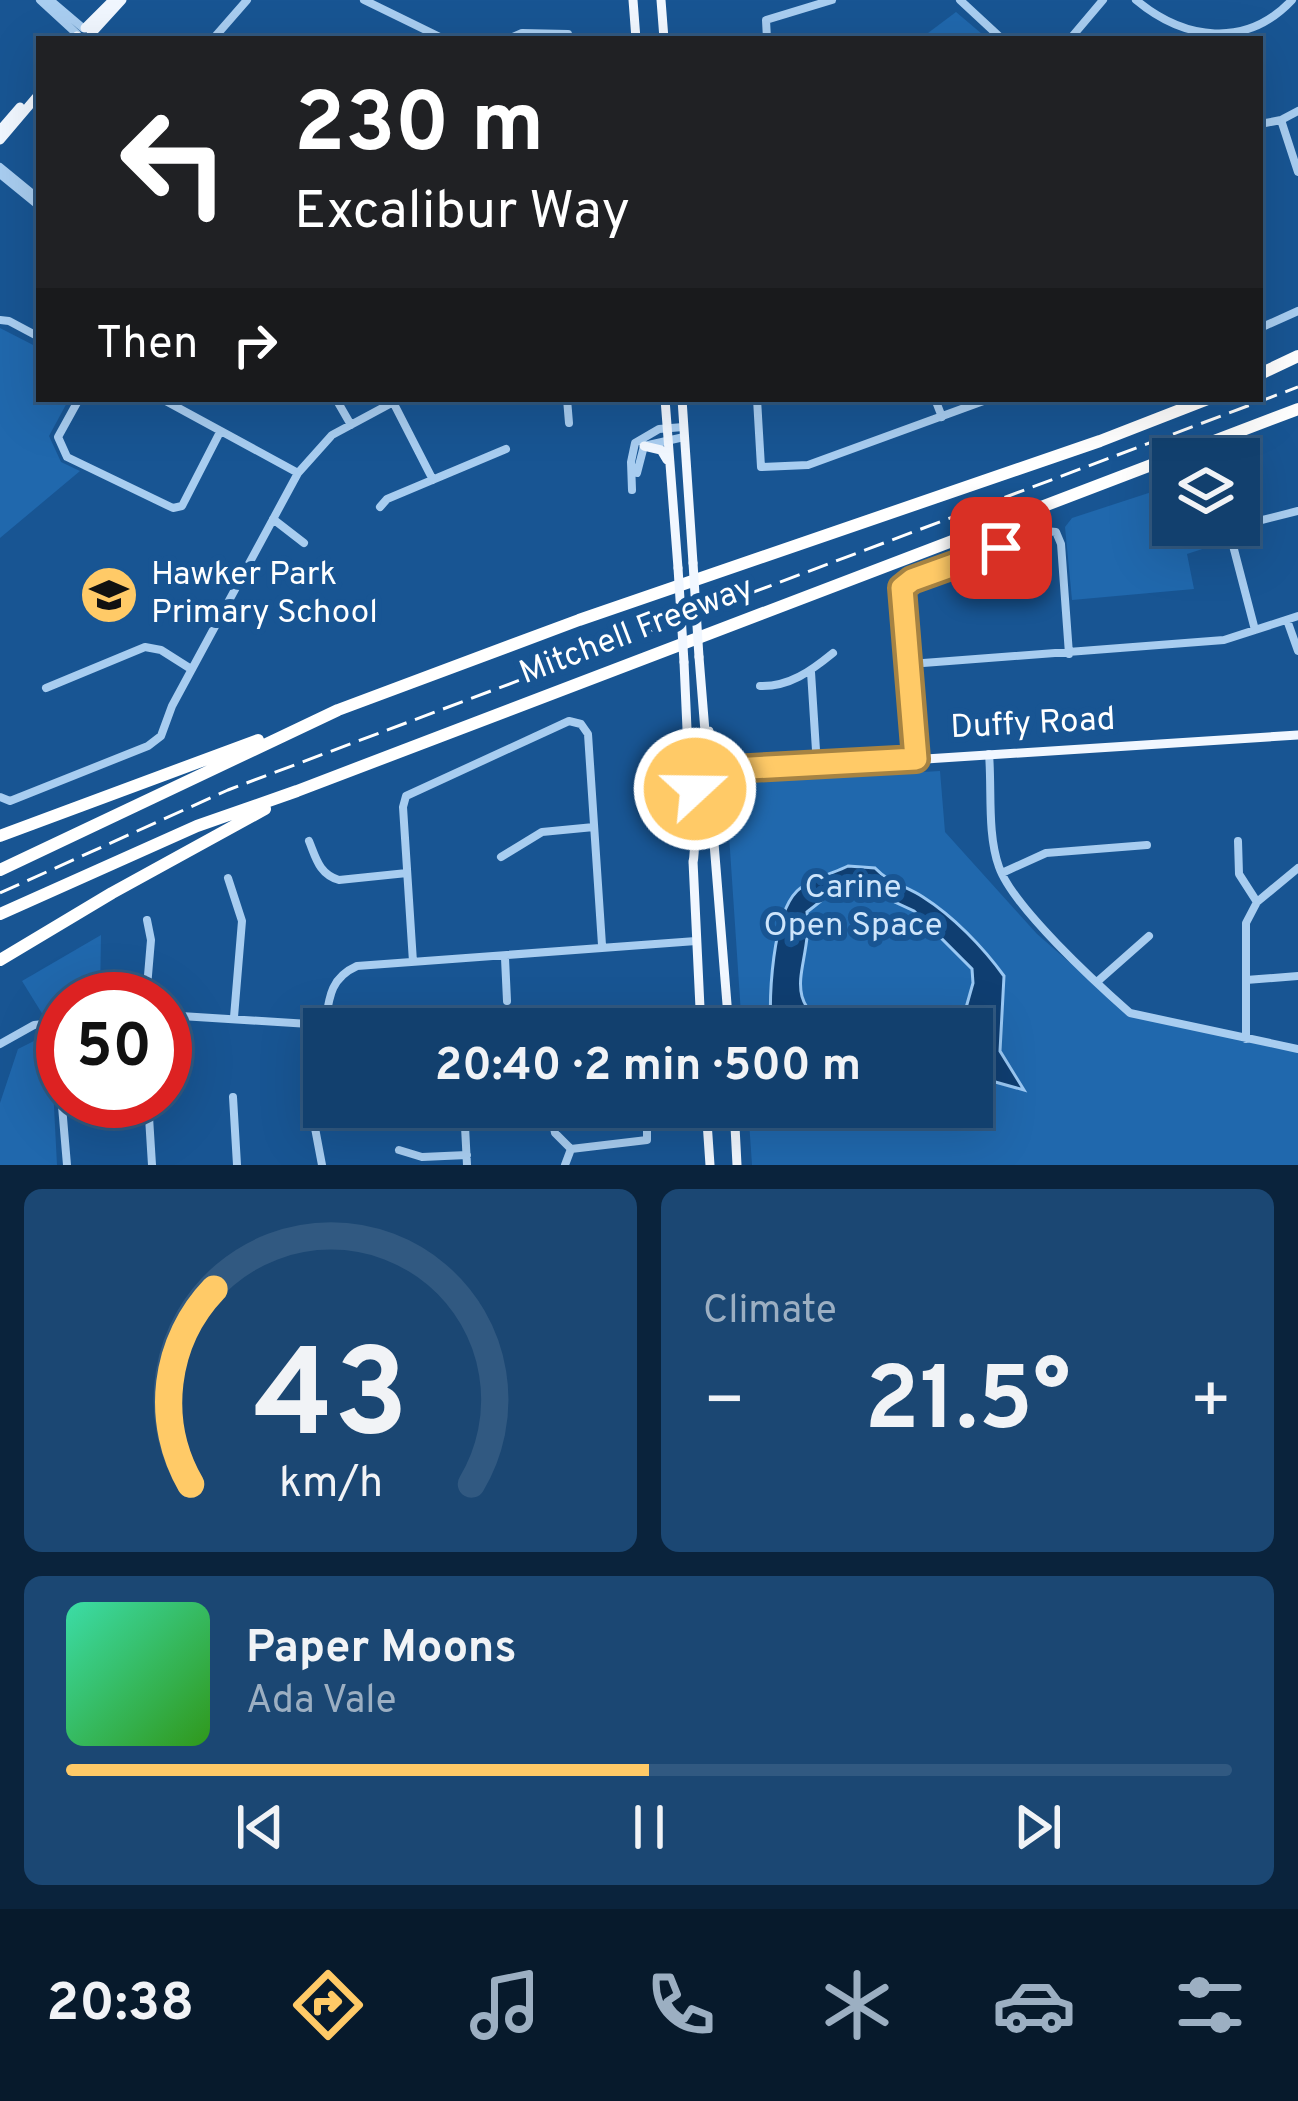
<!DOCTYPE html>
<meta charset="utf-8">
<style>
body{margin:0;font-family:Overpass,sans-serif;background:#1b4773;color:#f1f3f6;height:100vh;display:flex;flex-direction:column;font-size:45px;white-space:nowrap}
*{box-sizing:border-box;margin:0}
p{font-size:39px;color:#9cafc2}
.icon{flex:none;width:66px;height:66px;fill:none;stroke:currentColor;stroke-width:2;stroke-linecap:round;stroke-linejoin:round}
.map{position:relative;height:1165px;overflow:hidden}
.side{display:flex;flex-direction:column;gap:24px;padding:24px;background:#0a233c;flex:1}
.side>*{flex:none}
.guide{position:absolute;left:36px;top:36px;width:1227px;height:366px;border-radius:0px;box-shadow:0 12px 48px #0002,0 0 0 3px #315981;background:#202124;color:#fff;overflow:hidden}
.fabs{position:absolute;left:1152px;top:438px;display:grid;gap:24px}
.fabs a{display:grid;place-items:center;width:108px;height:108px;border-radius:0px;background:#12406e;box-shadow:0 12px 48px #0002,0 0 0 3px #315981;font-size:60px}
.speed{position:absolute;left:36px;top:972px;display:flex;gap:24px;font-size:60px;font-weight:700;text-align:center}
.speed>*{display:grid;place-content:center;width:156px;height:156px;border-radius:50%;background:#12406e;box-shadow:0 12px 48px #0002,0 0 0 3px #315981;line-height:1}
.speed .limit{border:18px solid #d22;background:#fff;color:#111}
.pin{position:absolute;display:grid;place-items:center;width:102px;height:102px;color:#fff;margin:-51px;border-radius:24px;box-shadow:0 6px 18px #0006}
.me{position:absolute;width:132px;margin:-66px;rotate:69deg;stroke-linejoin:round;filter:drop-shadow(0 0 9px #0008)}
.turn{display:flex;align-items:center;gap:42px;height:252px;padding:0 60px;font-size:54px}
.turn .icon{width:156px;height:156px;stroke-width:2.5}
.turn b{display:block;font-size:84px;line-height:102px}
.then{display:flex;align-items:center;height:114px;padding:0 60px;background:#0003;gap:24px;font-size:45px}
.big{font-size:90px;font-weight:700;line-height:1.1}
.side .card{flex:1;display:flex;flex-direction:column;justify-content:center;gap:18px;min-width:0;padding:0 42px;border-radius:18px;background:#1b4773}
.side .dial{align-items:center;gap:0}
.dial svg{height:312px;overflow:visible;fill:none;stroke:#315981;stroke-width:7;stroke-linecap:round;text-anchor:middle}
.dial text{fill:#f1f3f6;stroke:none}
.song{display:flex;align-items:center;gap:36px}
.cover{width:144px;height:144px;border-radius:18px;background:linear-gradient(135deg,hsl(160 70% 55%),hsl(110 70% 35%))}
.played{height:12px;border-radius:6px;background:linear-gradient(90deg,#ffca67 50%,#315981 50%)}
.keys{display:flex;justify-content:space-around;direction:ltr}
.heat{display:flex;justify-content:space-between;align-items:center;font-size:66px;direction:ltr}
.side .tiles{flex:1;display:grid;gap:24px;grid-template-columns:1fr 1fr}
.card:last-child{grid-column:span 2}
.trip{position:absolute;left:303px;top:1008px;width:690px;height:120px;border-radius:0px;background:#12406e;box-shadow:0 12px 48px #0002,0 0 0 3px #315981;font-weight:700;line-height:120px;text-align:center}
.tabs{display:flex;height:192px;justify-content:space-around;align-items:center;background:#071a2c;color:#9cafc2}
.tabs .icon{width:84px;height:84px}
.tabs .selected{color:#ffca67}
.tabs b{font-size:54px;color:#f1f3f6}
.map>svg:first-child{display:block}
</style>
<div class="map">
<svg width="1298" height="1165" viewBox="0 0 1298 1165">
<rect width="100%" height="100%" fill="#185593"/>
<path fill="#2068ad" d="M 956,12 L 988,39 L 920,39 Z
M 0,328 L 39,348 L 39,399 L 69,399 L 49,436 L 61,462 L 80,471 L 0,538 Z
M 1173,485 L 1173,525 L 1218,525 L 1224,542 L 1187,554 L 1194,589 L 1072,600 L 1065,527 L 1072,518 Z
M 940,771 L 945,832 L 1037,934 L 1131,1016 L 1298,1051 L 1298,1165 L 752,1165 L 748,1107 L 972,1107 L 972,1029 L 742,1029 L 726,790 L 732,783 Z
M 101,935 L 100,999 L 63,999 L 63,1013 L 43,1015 L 22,981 Z
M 46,1035 L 51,1049 L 57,1165 L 0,1165 L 0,1103 L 18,1049 Z"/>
<path fill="#0f3e71" stroke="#9ac8f3" stroke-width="3" d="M 848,866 L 875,868 C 889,883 906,886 923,897 C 953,916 983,947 1004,976 L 1000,1051 L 1024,1090 L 988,1080 L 986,1092 L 972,1094 L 972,1029 L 960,1029 L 973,983 L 972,969 L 914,911 L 860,886 L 826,897 L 807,912 C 813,965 776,997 832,1029 L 771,1029 C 769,996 772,916 797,891 C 808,880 834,873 848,866 Z"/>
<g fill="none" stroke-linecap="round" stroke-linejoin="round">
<path stroke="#a8cdf0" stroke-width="8" d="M 40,0 L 77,34
M 50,0 L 83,28
M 364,0 L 444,39
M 960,0 L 1002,39
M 1136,0 C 1184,40 1246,49 1292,0
M 213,39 L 247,0
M 508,39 L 522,33 L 568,34
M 767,39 L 766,20 L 832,0
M 1070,39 L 1103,0
M 1281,120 L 1298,172
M 1260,124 L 1281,120 L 1298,111
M 0,167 L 39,199
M 0,174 L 39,206
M 0,320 L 9,321 L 39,337
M 1260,328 L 1298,311
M 79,399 L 58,437 L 67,457 L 173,508 L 182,506 L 220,432
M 162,399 L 298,473
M 336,399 L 351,425
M 567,399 L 569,423
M 757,399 L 761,467 L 808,465 L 989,399
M 935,399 L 942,417
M 393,402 L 433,480
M 637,473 L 644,446 L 684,437
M 632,490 L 631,462 L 635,443 L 659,429 L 683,427
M 380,507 L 387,499 L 506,449
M 273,519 L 304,543
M 1287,620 L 1298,651
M 1255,630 L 1230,534 L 1238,526 L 1298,511
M 910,664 L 1224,640 L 1298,616
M 811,672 L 817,766
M 760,686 C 789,687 811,671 833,653
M 46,688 L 145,647 L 161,650 L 191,669
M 989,754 C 992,789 987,834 999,867 C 1013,907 1096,983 1130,1013 L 1298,1049
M 916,759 L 902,590 L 906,583 L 1045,531 L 1056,532 L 1061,544 L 1069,654
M 0,797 L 10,801 L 148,746 L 161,736 L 172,706 L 298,473 L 332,435 L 399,399
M 309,841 C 316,858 319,874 339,880 L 407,873
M 1238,841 L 1239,874 L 1257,902
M 501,857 L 542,832 L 594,827
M 1002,873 L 1046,853 L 1147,845
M 228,878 L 242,921 L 234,1017
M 505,958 L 507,1001
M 413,962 L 403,807 L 406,796 L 569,721 L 581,724 L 588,734 L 602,945
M 1246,980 L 1298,976
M 1098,981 L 1149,936
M 146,999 L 151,940 L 147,920
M 165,1015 L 325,1025
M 55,1023 L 67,1165
M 325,1025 C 329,998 330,978 357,966 L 696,941
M 1246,1039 L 1246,923 L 1257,902 L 1298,868
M 0,1044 L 34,1025 L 63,1022
M 233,1097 L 237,1165
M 148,1101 L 152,1165
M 464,1107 L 467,1165
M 550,1107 L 555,1133 L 571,1149
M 399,1150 L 422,1157 L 467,1155
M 322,1165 L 315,1128 L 324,1039
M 565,1165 L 571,1149 L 647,1140 L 647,1107"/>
<path stroke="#f1f7ff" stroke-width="9" d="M 633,0 L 636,39
M 661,0 L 664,39
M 85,28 L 113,0
M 91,34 L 122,0
M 75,39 L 77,36
M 0,130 L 20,107
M 0,140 L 39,94
M 665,399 L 678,568
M 682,399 L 693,563
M 644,446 L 661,450 L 667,460
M 699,657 L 729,1029
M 684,662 L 690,796
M 709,731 L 713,756 L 723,769
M 708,789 L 720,781 L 750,774
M 693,861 L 701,1029
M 693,863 C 698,835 689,803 700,777 L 714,770 L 771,769 L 1298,735
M 706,1107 L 710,1165
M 734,1107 L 737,1165"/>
<path stroke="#fff" stroke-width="12" d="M 1260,374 L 1298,356
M 0,836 L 258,740
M 0,870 L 338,710 L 579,620 L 1100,441 L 1208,399
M 0,914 L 197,826 L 297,791 L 1298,409
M 0,960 L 112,893 L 265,809"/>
<path stroke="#fff" stroke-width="3" stroke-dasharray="21 9" stroke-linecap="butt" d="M 0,893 L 228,790 L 1298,387"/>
<path stroke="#f1f7ff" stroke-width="9" d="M 693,563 L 699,657
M 678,568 L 684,662"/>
</g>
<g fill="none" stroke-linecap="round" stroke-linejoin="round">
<defs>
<path id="route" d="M 695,789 L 700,777 L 714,770 L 916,759 L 902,588 L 912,580 L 1001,548"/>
</defs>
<use href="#route" stroke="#a68343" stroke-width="30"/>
<use href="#route" stroke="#ffca67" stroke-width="21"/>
</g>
<defs>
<symbol id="school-disc" viewBox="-11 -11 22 22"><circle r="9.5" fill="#ffca67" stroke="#185593"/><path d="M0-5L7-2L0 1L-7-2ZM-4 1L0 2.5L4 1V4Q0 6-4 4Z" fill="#111"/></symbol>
</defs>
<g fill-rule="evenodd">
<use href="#school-disc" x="76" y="562" width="66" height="66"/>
</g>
<g text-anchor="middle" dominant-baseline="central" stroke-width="12" stroke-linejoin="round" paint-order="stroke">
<g font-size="33" fill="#fff" stroke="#185593" text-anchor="start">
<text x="151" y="576">Hawker Park<tspan x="151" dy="38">Primary School</tspan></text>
</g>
<g font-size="33" fill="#fff" stroke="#185593">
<text transform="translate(637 632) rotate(-21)">Mitchell Freeway</text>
<text transform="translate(1033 725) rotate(-3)">Duffy Road</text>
</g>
<g font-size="33" fill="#cee5fb" stroke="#185593">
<text x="853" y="889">Carine<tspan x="853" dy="38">Open Space</tspan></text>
</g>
</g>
</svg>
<div class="fabs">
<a><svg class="icon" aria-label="layers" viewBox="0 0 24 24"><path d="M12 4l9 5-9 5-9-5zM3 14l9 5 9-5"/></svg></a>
</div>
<div class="speed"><div class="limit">50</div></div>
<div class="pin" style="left:1001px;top:548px;background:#d93025"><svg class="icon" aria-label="arrive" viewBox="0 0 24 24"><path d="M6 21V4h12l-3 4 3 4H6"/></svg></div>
<svg class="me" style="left:695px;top:789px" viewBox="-20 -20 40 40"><circle r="17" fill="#ffca67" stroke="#fff" stroke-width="3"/><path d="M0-11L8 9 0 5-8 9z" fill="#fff"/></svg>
<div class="trip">20:40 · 2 min · 500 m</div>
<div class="guide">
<div class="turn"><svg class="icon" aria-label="left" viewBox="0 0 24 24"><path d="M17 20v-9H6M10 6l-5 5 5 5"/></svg><div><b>230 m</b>Excalibur Way</div></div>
<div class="then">Then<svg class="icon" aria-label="right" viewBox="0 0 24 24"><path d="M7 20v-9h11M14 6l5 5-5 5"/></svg></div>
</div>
</div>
<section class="side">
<div class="tiles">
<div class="card dial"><svg viewBox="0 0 100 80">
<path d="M14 69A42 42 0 1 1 86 69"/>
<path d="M14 69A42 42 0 0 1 20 19" stroke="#ffca67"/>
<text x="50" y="56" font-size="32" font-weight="700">43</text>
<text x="50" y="72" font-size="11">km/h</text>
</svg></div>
<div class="card"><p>Climate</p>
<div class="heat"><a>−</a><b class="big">21.5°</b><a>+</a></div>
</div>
<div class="card">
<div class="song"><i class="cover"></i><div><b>Paper Moons</b><p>Ada Vale</p></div></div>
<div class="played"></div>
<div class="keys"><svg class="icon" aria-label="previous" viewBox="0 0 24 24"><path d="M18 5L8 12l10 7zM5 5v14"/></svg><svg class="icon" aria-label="pause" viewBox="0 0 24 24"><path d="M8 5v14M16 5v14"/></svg><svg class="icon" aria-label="next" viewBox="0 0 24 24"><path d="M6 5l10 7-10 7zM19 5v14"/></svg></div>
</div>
</div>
</section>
<nav class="tabs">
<b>20:38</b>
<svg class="icon selected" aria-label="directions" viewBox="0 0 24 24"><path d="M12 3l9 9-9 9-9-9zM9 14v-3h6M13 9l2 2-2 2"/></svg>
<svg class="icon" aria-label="music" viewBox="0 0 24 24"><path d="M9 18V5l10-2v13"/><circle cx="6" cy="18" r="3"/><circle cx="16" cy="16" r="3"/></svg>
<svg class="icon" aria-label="phone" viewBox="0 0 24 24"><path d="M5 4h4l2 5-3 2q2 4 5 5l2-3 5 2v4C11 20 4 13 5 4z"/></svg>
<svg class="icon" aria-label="climate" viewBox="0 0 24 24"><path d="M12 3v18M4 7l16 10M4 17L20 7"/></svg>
<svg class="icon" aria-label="car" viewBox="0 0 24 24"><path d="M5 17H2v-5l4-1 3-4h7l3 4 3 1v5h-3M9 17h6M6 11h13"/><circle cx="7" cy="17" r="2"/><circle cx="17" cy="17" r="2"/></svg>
<svg class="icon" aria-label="filters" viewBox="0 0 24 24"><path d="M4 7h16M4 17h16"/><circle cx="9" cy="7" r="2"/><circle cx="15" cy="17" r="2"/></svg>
</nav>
